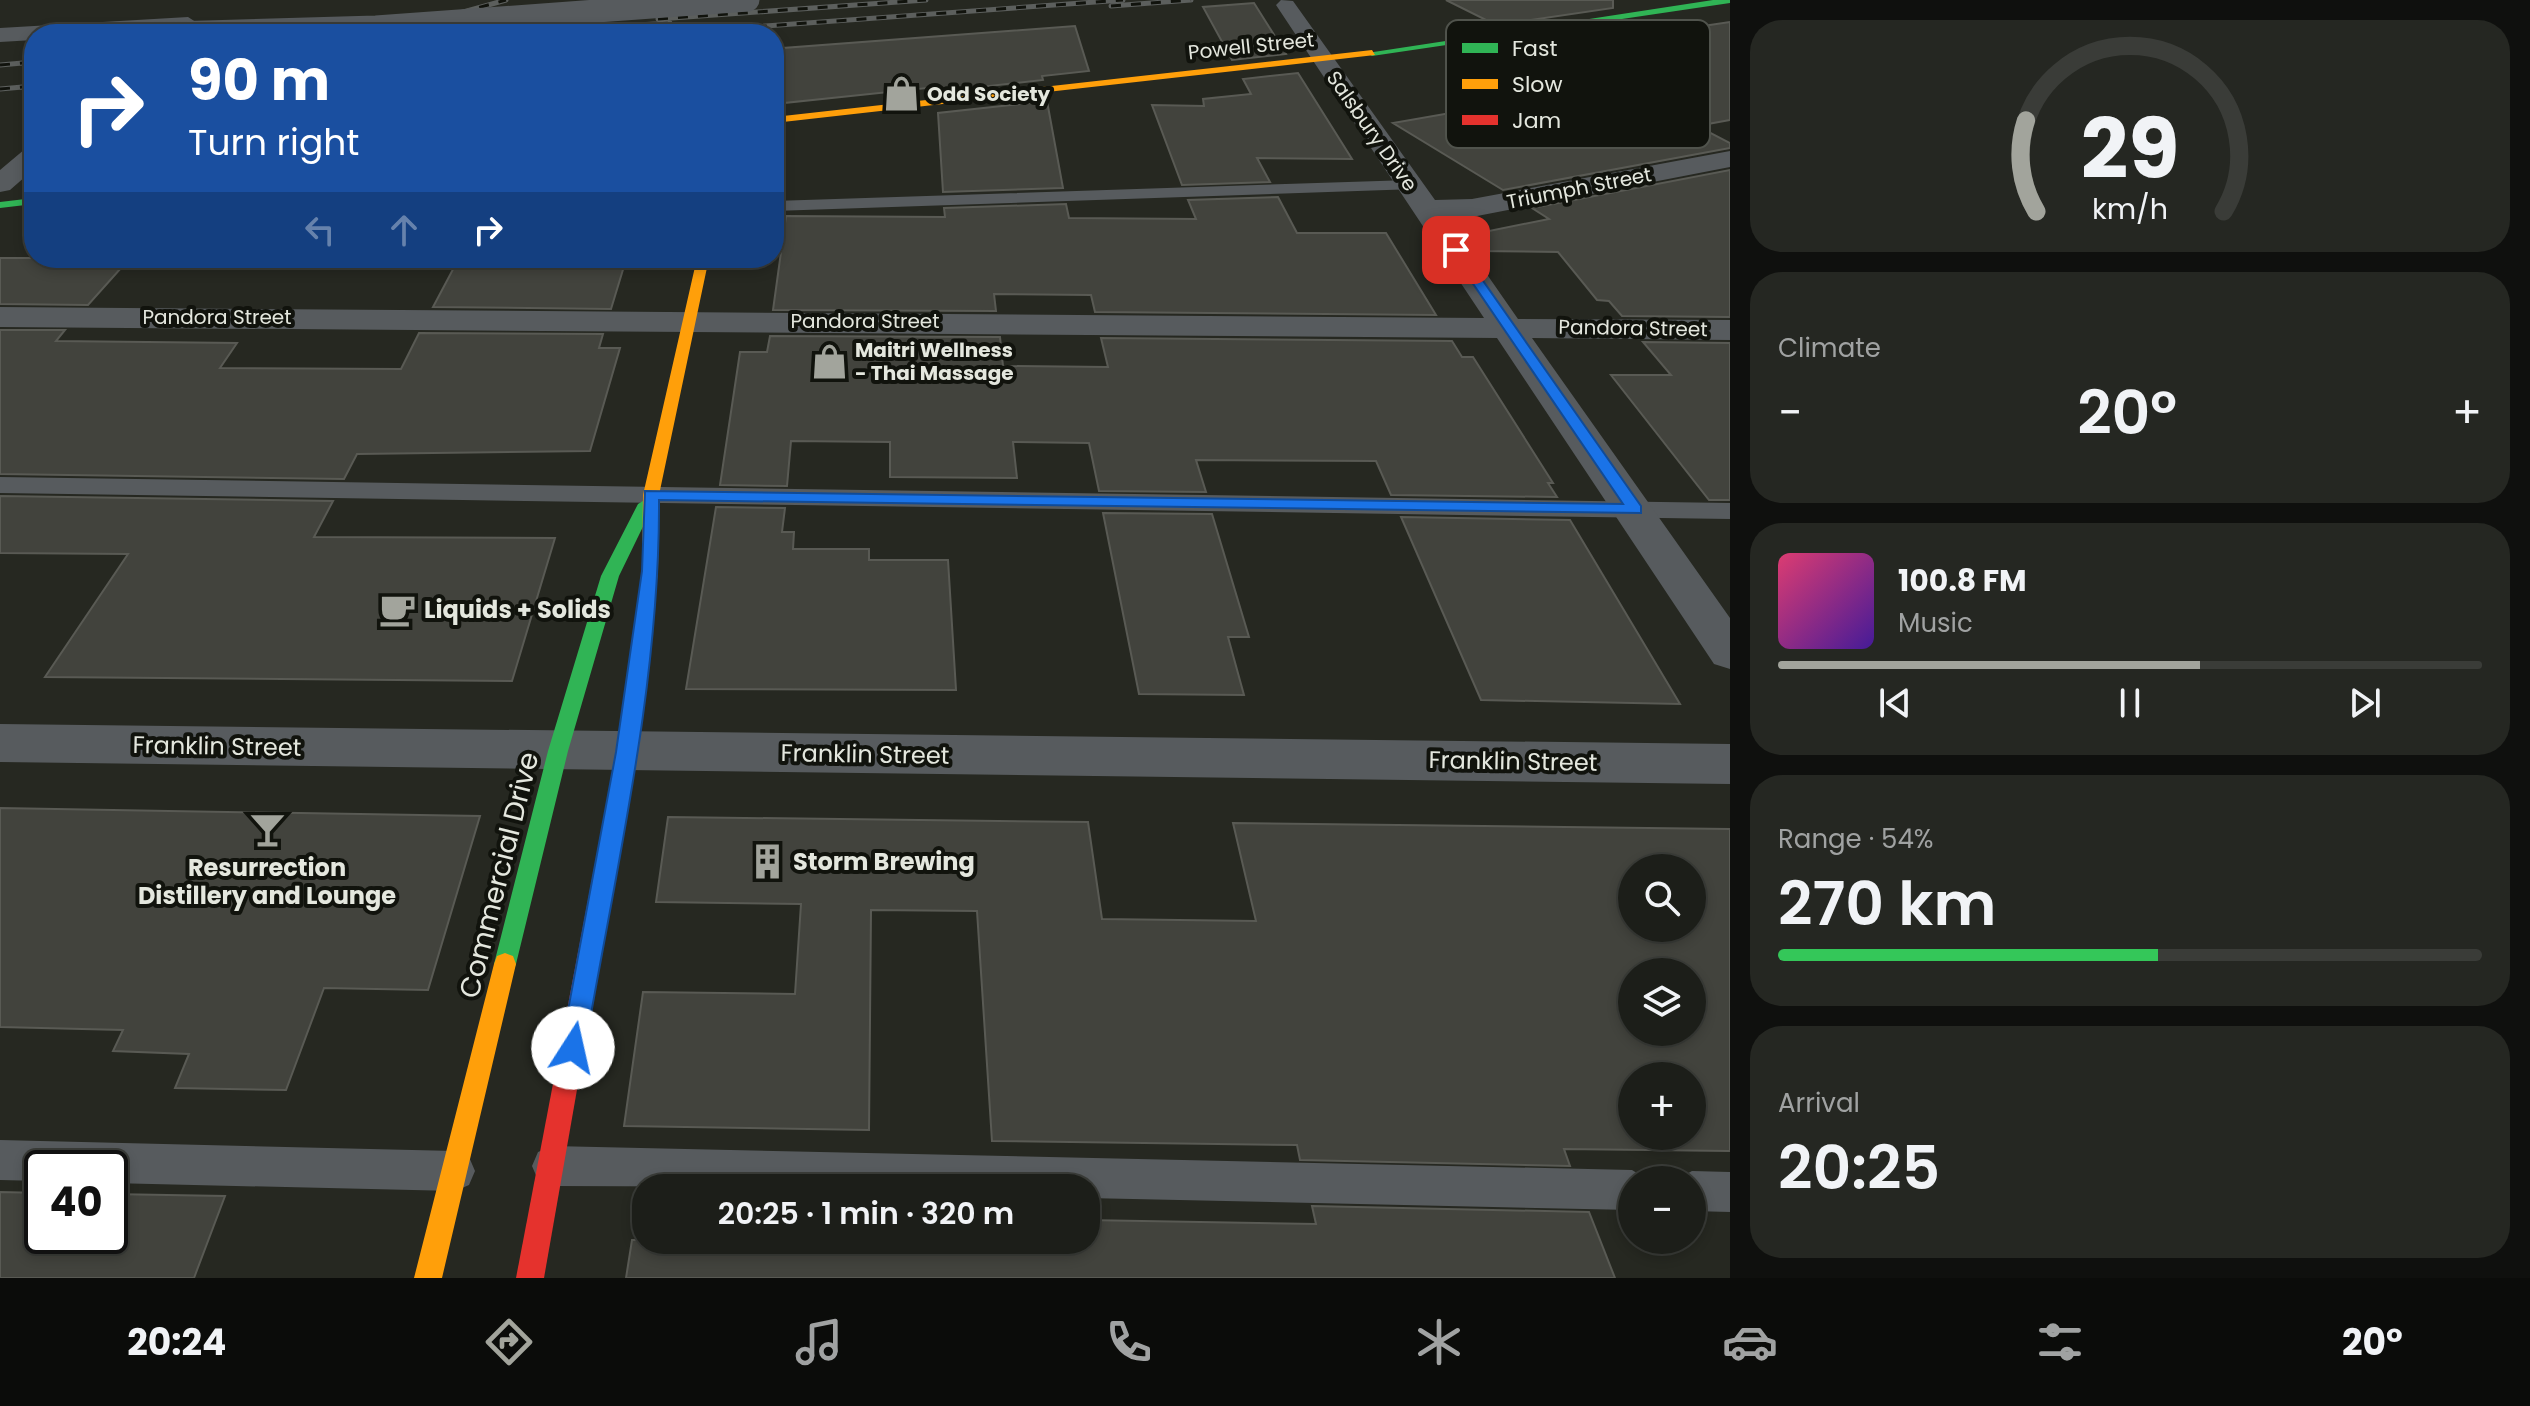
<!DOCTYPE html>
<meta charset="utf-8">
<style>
body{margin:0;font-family:Poppins,sans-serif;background:#252722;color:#f1f3f6;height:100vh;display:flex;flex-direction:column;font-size:30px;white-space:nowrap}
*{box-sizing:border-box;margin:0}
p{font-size:26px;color:#a0a2a2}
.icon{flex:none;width:44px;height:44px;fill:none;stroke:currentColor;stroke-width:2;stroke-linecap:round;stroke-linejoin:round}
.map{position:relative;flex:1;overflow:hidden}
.details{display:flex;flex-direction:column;gap:20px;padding:20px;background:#0f100e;width:800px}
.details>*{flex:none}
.hud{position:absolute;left:24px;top:24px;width:760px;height:244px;border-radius:32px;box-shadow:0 4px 12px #0003,0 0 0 2px #3a3c38;background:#1a4fa0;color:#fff;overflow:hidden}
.fabs{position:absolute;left:1618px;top:854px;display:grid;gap:16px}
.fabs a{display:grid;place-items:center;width:88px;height:88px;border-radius:50%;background:#1c1e19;box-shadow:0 4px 12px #0003,0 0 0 2px #3a3c38;font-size:40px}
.speed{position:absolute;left:24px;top:1150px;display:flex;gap:16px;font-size:40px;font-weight:700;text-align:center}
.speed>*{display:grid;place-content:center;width:104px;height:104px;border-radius:50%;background:#1c1e19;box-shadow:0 4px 12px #0003,0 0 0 2px #3a3c38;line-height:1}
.speed .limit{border:4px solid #111;border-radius:12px;background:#fff;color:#111}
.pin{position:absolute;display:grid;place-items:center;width:68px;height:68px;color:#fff;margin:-34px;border-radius:16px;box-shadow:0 4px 12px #0006}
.me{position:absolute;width:88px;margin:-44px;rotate:10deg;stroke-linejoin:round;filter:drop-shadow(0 0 6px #0008)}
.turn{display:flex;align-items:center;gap:28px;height:168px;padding:0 32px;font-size:36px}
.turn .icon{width:104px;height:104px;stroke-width:2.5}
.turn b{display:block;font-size:56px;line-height:68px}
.lanes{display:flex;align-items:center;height:76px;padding:0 32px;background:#0003;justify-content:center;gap:40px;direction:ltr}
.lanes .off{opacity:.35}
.big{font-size:60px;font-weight:600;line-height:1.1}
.details .tile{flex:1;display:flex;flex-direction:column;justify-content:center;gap:12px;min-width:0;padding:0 28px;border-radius:32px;background:#252722}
.details .dial{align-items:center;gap:0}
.dial svg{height:208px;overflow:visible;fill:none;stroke:#3a3c38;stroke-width:7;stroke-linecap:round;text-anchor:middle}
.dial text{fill:#f1f3f6;stroke:none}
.song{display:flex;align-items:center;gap:24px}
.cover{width:96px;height:96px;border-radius:12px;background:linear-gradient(135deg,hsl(340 70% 55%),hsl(260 70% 35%))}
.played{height:8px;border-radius:4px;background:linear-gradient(90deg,#a2a49c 60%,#3a3c38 60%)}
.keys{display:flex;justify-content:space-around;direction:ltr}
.heat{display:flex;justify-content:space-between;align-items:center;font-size:44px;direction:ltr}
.charge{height:12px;border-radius:6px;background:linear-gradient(90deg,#34c759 54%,#3a3c38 0)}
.trip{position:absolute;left:632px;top:1174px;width:468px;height:80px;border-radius:32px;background:#1c1e19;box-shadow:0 4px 12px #0003,0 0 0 2px #3a3c38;font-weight:600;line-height:80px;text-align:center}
.tab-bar{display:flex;height:128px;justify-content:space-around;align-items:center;background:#0b0c0a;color:#a0a2a2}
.tab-bar .icon{width:56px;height:56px}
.tab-bar .selected{color:#a2a49c}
.tab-bar b{font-size:36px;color:#f1f3f6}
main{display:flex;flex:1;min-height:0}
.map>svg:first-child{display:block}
</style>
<main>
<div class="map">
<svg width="1730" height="1278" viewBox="0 0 1730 1278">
<rect width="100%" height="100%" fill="#262821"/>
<path fill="#42433d" stroke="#595a54" stroke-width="2" fill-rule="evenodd" d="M 1446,0 L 1613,0 L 1613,8 L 1496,25 Z
M 1254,3 L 1286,54 L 1232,60 L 1203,7 Z
M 1730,22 L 1730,120 L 1697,126 L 1730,143 L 1730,148 L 1503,190 L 1393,123 L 1479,108 L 1491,114 L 1629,91 L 1526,40 L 1634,23 L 1656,33 Z
M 1075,26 L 1089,71 L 1042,76 L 1043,80 L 936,92 L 936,87 L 774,104 L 783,48 Z
M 1298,73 L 1352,159 L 1257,158 L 1270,182 L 1182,185 L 1152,105 L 1204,106 L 1203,99 L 1251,94 L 1243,79 Z
M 1047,101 L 1063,188 L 943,192 L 938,113 Z
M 1730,170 L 1730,317 L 1622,316 L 1609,301 L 1597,300 L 1558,252 L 1475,251 L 1474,234 L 1549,219 L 1532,208 Z
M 1278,197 L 1297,233 L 1386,233 L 1436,315 L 1095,312 L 1091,295 L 994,294 L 996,311 L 773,310 L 786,216 L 945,217 L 944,208 L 1066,204 L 1069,218 L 1196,219 L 1188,200 Z
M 0,258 L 130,258 L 88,305 L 0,304 Z
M 459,258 L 615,258 L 614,263 L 625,263 L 611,309 L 433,307 Z
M 0,330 L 65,330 L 56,341 L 237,343 L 220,368 L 401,369 L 419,333 L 603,334 L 599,348 L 620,348 L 590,451 L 357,454 L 344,479 L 0,474 Z
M 770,336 L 1000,337 L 1003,366 L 1108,367 L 1101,338 L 1452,341 L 1462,357 L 1473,357 L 1553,483 L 1548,483 L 1557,497 L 1391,495 L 1376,461 L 1196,460 L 1206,492 L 1099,491 L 1089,443 L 1013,442 L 1017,478 L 890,477 L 890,442 L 791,441 L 787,486 L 720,485 L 740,352 L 767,352 Z
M 1643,342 L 1730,343 L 1730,500 L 1709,500 L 1611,375 L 1671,375 Z
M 0,496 L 333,501 L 314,537 L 555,538 L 512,681 L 45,677 L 128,554 L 0,553 Z
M 716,507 L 785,508 L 782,532 L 794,532 L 793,549 L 869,549 L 869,560 L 948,560 L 956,690 L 686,689 Z
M 1103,513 L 1212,514 L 1249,637 L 1228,637 L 1244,695 L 1139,694 Z
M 1401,517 L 1570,520 L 1680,704 L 1481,700 Z
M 0,808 L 169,811 L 480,816 L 428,990 L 324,988 L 286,1090 L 175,1088 L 189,1054 L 113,1051 L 123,1030 L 0,1027 Z
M 668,817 L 1088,822 L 1102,919 L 1256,921 L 1233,823 L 1730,829 L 1730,1151 L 1564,1149 L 1570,1166 L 1300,1160 L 1297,1145 L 992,1141 L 977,911 L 871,910 L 869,1130 L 624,1126 L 643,992 L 795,994 L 801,904 L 656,902 ZM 1632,868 L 1692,868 L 1692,928 L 1632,928 ZM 1632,972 L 1692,972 L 1692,1032 L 1632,1032 ZM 1632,1076 L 1692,1076 L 1692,1136 L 1632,1136 Z
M 0,1192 L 42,1193 L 42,1236 L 110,1236 L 110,1194 L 225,1196 L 194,1278 L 0,1278 Z
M 1312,1206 L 1589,1212 L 1615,1278 L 626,1278 L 632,1240 L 1086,1240 L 1086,1220 L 1316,1224 Z"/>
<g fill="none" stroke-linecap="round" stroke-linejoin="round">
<path fill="#575b5e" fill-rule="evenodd" d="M 1410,180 L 1416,181 L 1416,189 L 774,211 L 774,201 Z
M 0,477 L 1730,503 L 1730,519 L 0,493 Z
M 0,1140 L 455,1151 L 469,1157 L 475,1171 L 469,1185 L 455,1191 L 110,1183 L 110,1168 L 42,1168 L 42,1181 L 0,1180 Z
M 552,1146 L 1632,1170 L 1648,1180 L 1632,1180 L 1632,1210 L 1086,1198 L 1086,1188 L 552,1186 L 538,1180 L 532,1166 L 538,1152 Z
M 1692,1171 L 1730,1172 L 1730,1212 L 1692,1211 L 1692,1180 L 1676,1180 Z"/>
<path fill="#575b5e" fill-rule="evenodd" d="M 1281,0 L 1293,1 L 1435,200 L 1472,199 L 1730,151 L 1730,167 L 1472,217 L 1447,217 L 1518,319 L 1730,320 L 1730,340 L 1532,338 L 1730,618 L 1730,669 L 1714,664 L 1497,338 L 0,327 L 0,307 L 1484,318 L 1276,5 Z
M 188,17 L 199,24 L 196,29 L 129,34 L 34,34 L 34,40 L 0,42 L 0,28 Z
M 34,147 L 34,169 L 10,190 L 0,192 L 0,170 L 25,149 Z
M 0,724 L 1730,744 L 1730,784 L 0,762 Z"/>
<path fill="#30b455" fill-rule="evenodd" d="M 1713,0 L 1730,0 L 1730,3 L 1372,56 L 1367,53 Z
M 34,198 L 34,204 L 0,208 L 0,202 Z
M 646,499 L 654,504 L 619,576 L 568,751 L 516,964 L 513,972 L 505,975 L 497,972 L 494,964 L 548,751 L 601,576 L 638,504 Z"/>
<path fill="#ff9f0a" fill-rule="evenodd" d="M 1372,50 L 1375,55 L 774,123 L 774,117 Z
M 697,258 L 709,258 L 659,495 L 658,571 L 636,753 L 633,759 L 626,761 L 619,759 L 616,753 L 642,571 L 643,495 Z
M 505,953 L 513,956 L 516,964 L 442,1278 L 414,1278 L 494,964 L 497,956 Z"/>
<path fill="#e5322d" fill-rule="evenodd" d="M 626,745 L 633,747 L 636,753 L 544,1278 L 516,1278 L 616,753 L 619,747 Z"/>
<defs>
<path id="rail" d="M 705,6 L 733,0
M 1111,6 L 1191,0
M 658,19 L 926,0
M 558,30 L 670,23
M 342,34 L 431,21 L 506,0
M 430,34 L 514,28
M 503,34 L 567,29
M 657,34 L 1123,0
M 0,65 L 34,62
M 0,89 L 34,86"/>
</defs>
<use href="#rail" stroke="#5c5f5d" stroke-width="5"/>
<use href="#rail" stroke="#11130d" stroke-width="3" stroke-dasharray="10" stroke-linecap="butt"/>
<path stroke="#575b5e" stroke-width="23" d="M 137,34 L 376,27 L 748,0"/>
</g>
<path fill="#1a73e8" stroke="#114b97" stroke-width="2" d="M 1456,246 L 1460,248 L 1641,506 L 1641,513 L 659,500 C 660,684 616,868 585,1048 L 582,1057 L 573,1060 L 564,1057 L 561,1048 L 616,752 L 642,571 L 645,491 L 1623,504 L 1450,250 Z"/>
<defs>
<symbol id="shop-bare" viewBox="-9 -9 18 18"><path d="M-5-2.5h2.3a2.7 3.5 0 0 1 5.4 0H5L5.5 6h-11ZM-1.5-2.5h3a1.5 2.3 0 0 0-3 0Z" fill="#a2a49c" stroke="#11130d" stroke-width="2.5" paint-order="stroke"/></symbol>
<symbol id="cafe-bare" viewBox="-9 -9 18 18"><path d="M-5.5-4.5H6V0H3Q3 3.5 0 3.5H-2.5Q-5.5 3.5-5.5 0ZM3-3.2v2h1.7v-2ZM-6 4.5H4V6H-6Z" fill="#a2a49c" stroke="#11130d" stroke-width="2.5" paint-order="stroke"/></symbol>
<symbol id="bar-bare" viewBox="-9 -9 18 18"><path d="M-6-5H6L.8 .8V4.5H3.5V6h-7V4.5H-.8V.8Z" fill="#a2a49c" stroke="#11130d" stroke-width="2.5" paint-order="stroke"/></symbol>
<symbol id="building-bare" viewBox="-9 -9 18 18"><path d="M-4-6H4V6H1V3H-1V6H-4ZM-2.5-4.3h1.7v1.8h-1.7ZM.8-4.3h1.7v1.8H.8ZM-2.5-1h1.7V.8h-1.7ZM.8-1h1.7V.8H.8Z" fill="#a2a49c" stroke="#11130d" stroke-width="2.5" paint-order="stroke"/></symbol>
</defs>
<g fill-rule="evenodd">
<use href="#shop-bare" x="876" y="68" width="51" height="51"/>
<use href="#shop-bare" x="804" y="336" width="51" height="51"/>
<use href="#cafe-bare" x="372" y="584" width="51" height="51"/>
<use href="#bar-bare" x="242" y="804" width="51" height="51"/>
<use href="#building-bare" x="742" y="836" width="51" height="51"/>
</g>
<g text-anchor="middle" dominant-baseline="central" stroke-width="8" stroke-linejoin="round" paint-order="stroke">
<g font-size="20" fill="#e4e7de" stroke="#11130d">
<text transform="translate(1251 46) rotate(-6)">Powell Street</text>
<text transform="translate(1372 131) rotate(55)">Salsbury Drive</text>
<text transform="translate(1579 188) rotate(-11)">Triumph Street</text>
<text x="217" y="317">Pandora Street</text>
<text x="865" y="321">Pandora Street</text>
<text transform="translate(1633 328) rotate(1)">Pandora Street</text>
</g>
<g font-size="20" font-weight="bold" fill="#e4e7de" stroke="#11130d" text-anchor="start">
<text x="927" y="94">Odd Society</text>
<text x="855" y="350">Maitri Wellness<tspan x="855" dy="23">- Thai Massage</tspan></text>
</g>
<g font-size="24" font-weight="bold" fill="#e4e7de" stroke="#11130d" text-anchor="start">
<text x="424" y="609">Liquids + Solids</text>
<text x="793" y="861">Storm Brewing</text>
<text x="267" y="867" text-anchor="middle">Resurrection<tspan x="267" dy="28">Distillery and Lounge</tspan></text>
</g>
<g font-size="24" fill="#e4e7de" stroke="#11130d">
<text transform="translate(217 746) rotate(1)">Franklin Street</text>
<text transform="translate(865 754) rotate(1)">Franklin Street</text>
<text transform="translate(1513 761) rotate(1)">Franklin Street</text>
</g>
<g font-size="28" fill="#e4e7de" stroke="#11130d">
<text transform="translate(499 875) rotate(-76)">Commercial Drive</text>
</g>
</g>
<rect x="1446" y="20" width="264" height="128" rx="12" fill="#11130d" stroke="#50534c" stroke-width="2"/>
<rect x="1462" y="43" width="36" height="10" fill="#30b455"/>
<rect x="1462" y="79" width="36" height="10" fill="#ff9f0a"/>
<rect x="1462" y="115" width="36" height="10" fill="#e5322d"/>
<g font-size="22" fill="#e4e7de">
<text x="1512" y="56">Fast</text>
<text x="1512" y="92">Slow</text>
<text x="1512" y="128">Jam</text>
</g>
</svg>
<div class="fabs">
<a><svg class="icon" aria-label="search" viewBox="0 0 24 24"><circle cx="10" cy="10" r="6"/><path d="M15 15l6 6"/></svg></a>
<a><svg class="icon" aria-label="layers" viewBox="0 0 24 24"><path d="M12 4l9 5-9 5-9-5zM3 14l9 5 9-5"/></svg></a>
<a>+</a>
<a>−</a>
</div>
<div class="speed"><div class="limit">40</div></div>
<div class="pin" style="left:1456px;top:250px;background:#d93025"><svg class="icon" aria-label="arrive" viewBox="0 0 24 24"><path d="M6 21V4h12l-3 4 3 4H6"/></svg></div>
<svg class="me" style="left:573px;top:1048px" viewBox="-20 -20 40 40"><circle r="19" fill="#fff"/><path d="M0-13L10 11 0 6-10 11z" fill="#1a73e8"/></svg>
<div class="trip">20:25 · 1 min · 320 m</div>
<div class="hud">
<div class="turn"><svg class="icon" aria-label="right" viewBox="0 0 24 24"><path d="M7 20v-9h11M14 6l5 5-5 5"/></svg><div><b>90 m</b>Turn right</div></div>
<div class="lanes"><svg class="icon off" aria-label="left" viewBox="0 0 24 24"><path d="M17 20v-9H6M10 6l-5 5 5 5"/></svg><svg class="icon off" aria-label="ahead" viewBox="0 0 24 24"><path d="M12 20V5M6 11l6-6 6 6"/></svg><svg class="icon" aria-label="right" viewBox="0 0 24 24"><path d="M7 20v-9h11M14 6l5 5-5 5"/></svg></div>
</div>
</div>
<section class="details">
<div class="tile dial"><svg viewBox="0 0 100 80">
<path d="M14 69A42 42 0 1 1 86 69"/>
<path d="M14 69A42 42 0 0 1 10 34" stroke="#a2a49c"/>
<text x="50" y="56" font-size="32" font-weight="700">29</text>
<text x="50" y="72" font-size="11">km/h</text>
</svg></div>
<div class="tile"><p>Climate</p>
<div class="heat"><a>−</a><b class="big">20°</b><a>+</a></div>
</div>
<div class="tile">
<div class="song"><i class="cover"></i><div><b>100.8 FM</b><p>Music</p></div></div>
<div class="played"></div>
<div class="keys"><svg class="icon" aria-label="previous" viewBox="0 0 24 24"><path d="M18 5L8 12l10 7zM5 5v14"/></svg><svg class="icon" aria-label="pause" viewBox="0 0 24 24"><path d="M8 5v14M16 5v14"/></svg><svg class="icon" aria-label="next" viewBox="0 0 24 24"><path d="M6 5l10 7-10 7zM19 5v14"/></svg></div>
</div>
<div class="tile"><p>Range · 54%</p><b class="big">270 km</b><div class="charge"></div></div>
<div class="tile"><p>Arrival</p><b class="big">20:25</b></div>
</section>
</main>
<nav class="tab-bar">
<b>20:24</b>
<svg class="icon selected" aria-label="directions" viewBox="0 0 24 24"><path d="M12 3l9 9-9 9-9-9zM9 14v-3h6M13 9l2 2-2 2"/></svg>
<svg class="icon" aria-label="music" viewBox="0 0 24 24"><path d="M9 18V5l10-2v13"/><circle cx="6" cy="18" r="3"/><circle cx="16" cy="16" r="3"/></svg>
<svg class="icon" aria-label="phone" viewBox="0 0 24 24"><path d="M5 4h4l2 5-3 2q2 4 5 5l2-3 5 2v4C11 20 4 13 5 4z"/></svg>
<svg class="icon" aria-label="climate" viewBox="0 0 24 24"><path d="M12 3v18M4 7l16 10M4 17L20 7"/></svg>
<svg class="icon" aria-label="car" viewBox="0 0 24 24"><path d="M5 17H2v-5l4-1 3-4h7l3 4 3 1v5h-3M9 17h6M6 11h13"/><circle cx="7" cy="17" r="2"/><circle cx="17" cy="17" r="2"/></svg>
<svg class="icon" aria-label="filters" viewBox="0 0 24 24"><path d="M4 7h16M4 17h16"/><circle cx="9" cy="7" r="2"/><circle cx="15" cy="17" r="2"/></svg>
<b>20°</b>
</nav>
